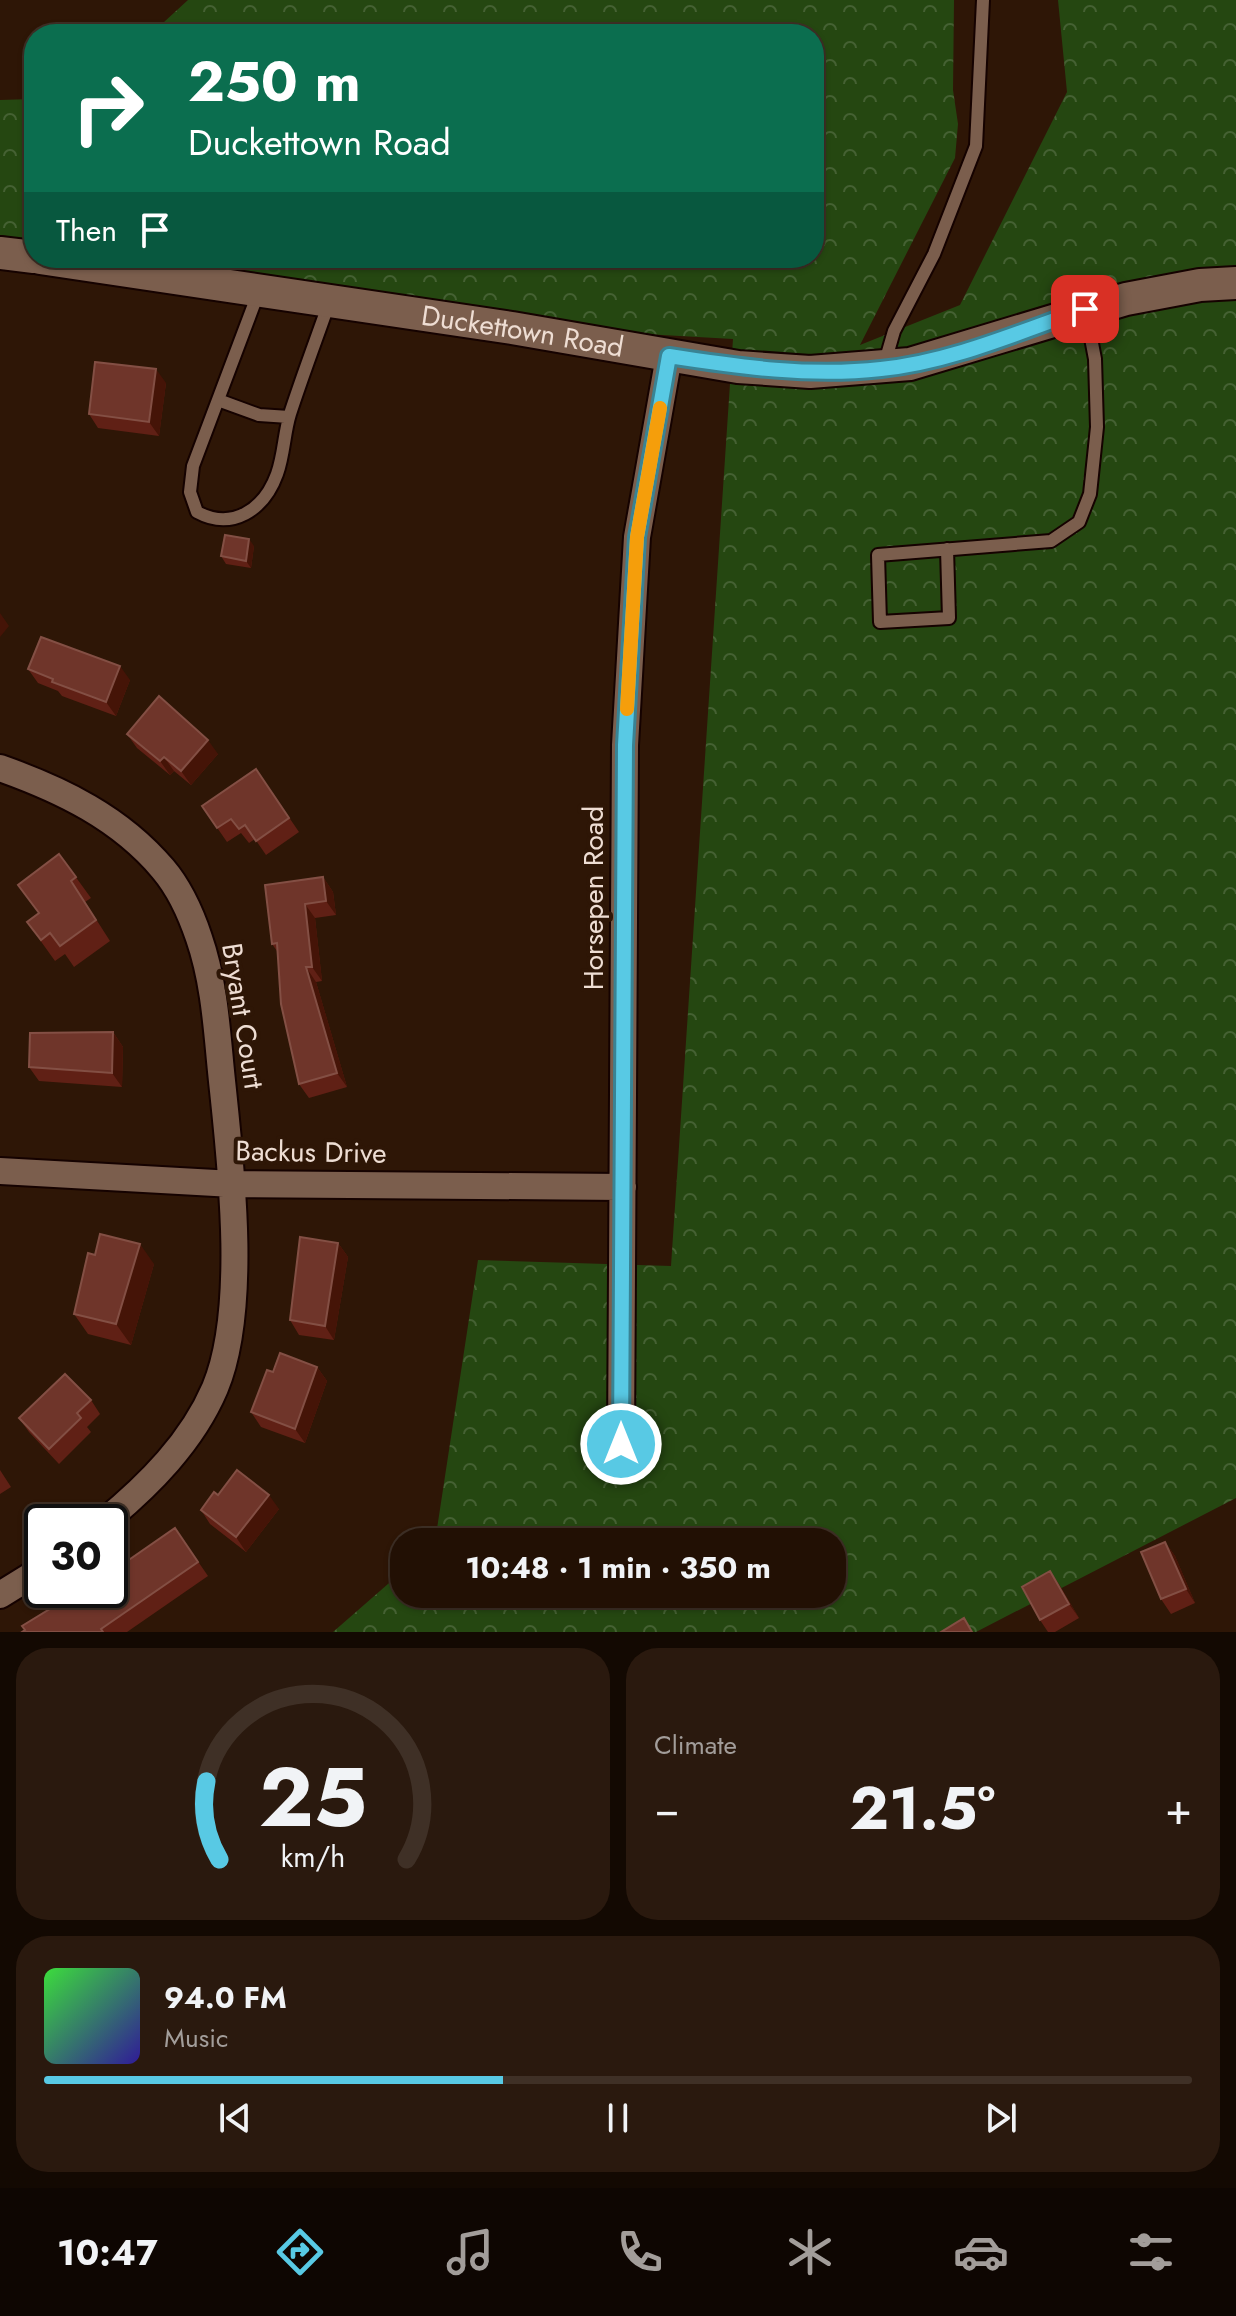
<!DOCTYPE html>
<meta charset="utf-8">
<style>
body{margin:0;font-family:Jost,sans-serif;background:#2a190e;color:#f1f3f6;height:100vh;display:flex;flex-direction:column;font-size:30px;white-space:nowrap}
*{box-sizing:border-box;margin:0}
p{font-size:26px;color:#a29d9a}
.icon{flex:none;width:44px;height:44px;fill:none;stroke:currentColor;stroke-width:2;stroke-linecap:round;stroke-linejoin:round}
.map{position:relative;height:1632px;overflow:hidden}
.side{display:flex;flex-direction:column;gap:16px;padding:16px;background:#130902;flex:1}
.side>*{flex:none}
.banner{position:absolute;left:24px;top:24px;width:800px;height:244px;border-radius:32px;box-shadow:0 2px 6px #0004,0 0 0 2px #3f3026;background:#0b6e4f;color:#fff;overflow:hidden}
.speed{position:absolute;left:24px;top:1504px;display:flex;gap:16px;font-size:40px;font-weight:700;text-align:center}
.speed>*{display:grid;place-content:center;width:104px;height:104px;border-radius:50%;background:#221004;box-shadow:0 2px 6px #0004,0 0 0 2px #3f3026;line-height:1}
.speed .limit{border:4px solid #111;border-radius:12px;background:#fff;color:#111}
.pin{position:absolute;display:grid;place-items:center;width:68px;height:68px;color:#fff;margin:-34px;border-radius:16px;box-shadow:0 4px 12px #0006}
.me{position:absolute;width:88px;margin:-44px;rotate:0deg;stroke-linejoin:round;filter:drop-shadow(0 0 6px #0008)}
.turn{display:flex;align-items:center;gap:28px;height:168px;padding:0 32px;font-size:36px}
.turn .icon{width:104px;height:104px;stroke-width:2.5}
.turn b{display:block;font-size:56px;line-height:68px}
.then{display:flex;align-items:center;height:76px;padding:0 32px;background:#0003;gap:16px;font-size:30px}
.big{font-size:60px;font-weight:700;line-height:1.1}
.side .widget{flex:1;display:flex;flex-direction:column;justify-content:center;gap:12px;min-width:0;padding:0 28px;border-radius:32px;background:#2a190e}
.side .dial{align-items:center;gap:0}
.dial svg{height:208px;overflow:visible;fill:none;stroke:#3f3026;stroke-width:7;stroke-linecap:round;text-anchor:middle}
.dial text{fill:#f1f3f6;stroke:none}
.song{display:flex;align-items:center;gap:24px}
.cover{width:96px;height:96px;border-radius:12px;background:linear-gradient(135deg,hsl(120 70% 55%),hsl(250 70% 35%))}
.played{height:8px;border-radius:4px;background:linear-gradient(90deg,#58c9e4 40%,#3f3026 40%)}
.keys{display:flex;justify-content:space-around;direction:ltr}
.heat{display:flex;justify-content:space-between;align-items:center;font-size:44px;direction:ltr}
.side .tiles{flex:1;display:grid;gap:16px;grid-template-columns:1fr 1fr}
.widget:last-child{grid-column:span 2}
.trip{position:absolute;left:390px;top:1528px;width:456px;height:80px;border-radius:32px;background:#221004;box-shadow:0 2px 6px #0004,0 0 0 2px #3f3026;font-weight:700;line-height:80px;text-align:center}
.tab-bar{display:flex;height:128px;justify-content:space-around;align-items:center;background:#0e0602;color:#a29d9a}
.tab-bar .icon{width:56px;height:56px}
.tab-bar .current{color:#58c9e4}
.tab-bar b{font-size:36px;color:#f1f3f6}
.map>svg:first-child{display:block}
</style>
<div class="map">
<svg width="1236" height="1632" viewBox="0 0 1236 1632">
<defs>
<pattern id="forest-crowns" width="20" height="18" patternUnits="userSpaceOnUse" patternTransform="scale(2)"><rect width="20" height="18" fill="#254711"/><path d="M2 6a3 3 0 1 1 6 0M12 15a3 3 0 1 1 6 0" fill="none" stroke="#456133"/></pattern>
</defs>
<rect width="100%" height="100%" fill="#2e1606"/>
<path fill="url(#forest-crowns)" d="M 188,0 L 954,0 L 953,90 L 958,124 L 955,158 L 860,345 L 960,305 L 1067,92 L 1058,0 L 1236,0 L 1236,1498 L 976,1632 L 333,1632 L 404,1570 L 404,1594 L 832,1594 L 832,1542 L 435,1542 L 478,1260 L 671,1266 L 733,339 L 627,333 L 148,258 L 814,258 L 814,34 L 151,34 Z
M 34,99 L 34,240 L 0,235 L 0,100 Z"/>
<g fill="none" stroke-linecap="round" stroke-linejoin="round">
<defs>
<path id="service" d="M 259,291 L 193,466 L 190,492 L 197,512 C 232,531 264,510 277,474 C 284,455 284,433 290,414 C 302,377 316,340 329,303
M 885,362 L 894,331 L 934,254 L 976,146 L 983,0
M 218,400 L 259,415 L 289,417
M 947,549 L 949,618 L 880,622 L 878,555 L 1051,541 L 1079,522 L 1090,494 L 1097,427 L 1095,359 L 1086,312"/>
<path id="minor" d="M 0,768 C 62,790 120,818 163,869 C 180,889 191,914 199,938 C 215,984 217,1034 222,1081 C 231,1166 248,1309 215,1388 C 192,1442 149,1485 104,1522
M 0,1171 L 233,1184 L 623,1187
M 621,1444 L 625,745 L 637,537 L 669,356
M 0,1595 L 42,1569"/>
<g id="tertiary">
<path d="M 0,253 L 34,257"/>
<path id="s1" d="M 40,258 L 512,328 L 738,367 L 810,372 L 910,364 L 1126,299 L 1200,285 L 1236,283"/>
</g>
</defs>
<use href="#service" stroke="#150200" stroke-width="16"/>
<use href="#minor" stroke="#150200" stroke-width="30"/>
<use href="#tertiary" stroke="#150200" stroke-width="36"/>
<use href="#service" stroke="#7b5e4d" stroke-width="12"/>
<use href="#minor" stroke="#7b5e4d" stroke-width="26"/>
<use href="#tertiary" stroke="#7b5e4d" stroke-width="32"/>
</g>
<path fill="#602015" d="M 166,383 L 159,436 L 98,428 L 89,414 Z
M 254,546 L 251,568 L 226,564 L 221,556 Z
M 28,669 L 130,680 L 116,716 L 62,696 L 58,691 L 38,683 Z
M 127,734 L 218,754 L 191,785 L 174,771 L 170,775 L 137,748 Z
M 256,769 L 299,832 L 266,855 L 255,839 L 249,843 L 241,833 L 227,842 L 202,806 Z
M 59,854 L 91,898 L 85,902 L 110,941 L 74,967 L 65,954 L 55,961 L 27,922 L 39,914 Z
M 323,877 L 333,892 L 336,915 L 315,918 L 322,981 L 316,982 L 347,1087 L 309,1098 L 299,1084 L 277,951 L 272,944 Z
M 113,1032 L 123,1047 L 122,1087 L 39,1081 L 29,1067 Z
M 338,1243 L 348,1257 L 334,1340 L 299,1335 L 290,1320 Z
M 154,1264 L 131,1345 L 88,1334 L 74,1314 Z
M 317,1367 L 327,1381 L 305,1443 L 261,1427 L 251,1412 L 273,1372 Z
M 91,1400 L 100,1414 L 87,1427 L 91,1432 L 59,1464 L 29,1432 L 19,1418 Z
M 0,1470 L 11,1487 L 0,1494 Z
M 218,1495 L 279,1509 L 246,1552 L 210,1524 L 201,1510 Z
M 175,1528 L 208,1576 L 127,1632 L 22,1632 L 67,1608 L 110,1590 Z
M 1165,1542 L 1175,1556 L 1195,1603 L 1171,1614 L 1161,1599 Z
M 1050,1571 L 1060,1586 L 1079,1618 L 1055,1632 L 1048,1632 L 1040,1620 Z"/>
<path fill="#451407" d="M 156,369 L 166,383 L 159,436 L 149,422 Z
M 249,539 L 254,546 L 251,568 L 246,561 Z
M 0,613 L 9,626 L 0,637 Z
M 120,666 L 130,680 L 116,716 L 106,702 Z
M 208,740 L 218,754 L 191,785 L 181,771 Z
M 164,757 L 174,771 L 170,775 L 160,761 Z
M 323,877 L 333,892 L 336,915 L 326,901 Z
M 305,904 L 315,918 L 322,981 L 312,967 Z
M 306,967 L 316,982 L 347,1087 L 337,1073 Z
M 113,1032 L 123,1047 L 122,1087 L 112,1073 Z
M 338,1243 L 348,1257 L 334,1340 L 325,1326 Z
M 140,1244 L 154,1264 L 131,1345 L 116,1324 Z
M 317,1367 L 327,1381 L 305,1443 L 295,1429 Z
M 269,1495 L 279,1509 L 246,1552 L 236,1537 Z
M 1165,1542 L 1175,1556 L 1195,1603 L 1186,1589 Z
M 1050,1571 L 1060,1586 L 1079,1618 L 1069,1604 Z"/>
<path fill="#6f352a" stroke="#834f44" stroke-width="2" d="M 95,362 L 156,369 L 149,422 L 89,414 Z
M 225,535 L 249,539 L 246,561 L 221,556 Z
M 41,637 L 120,666 L 106,702 L 52,682 L 53,679 L 28,669 Z
M 159,696 L 208,740 L 181,771 L 164,757 L 160,761 L 127,734 Z
M 256,769 L 289,818 L 256,841 L 245,825 L 239,829 L 231,819 L 217,828 L 202,806 Z
M 59,854 L 76,877 L 71,881 L 96,920 L 60,946 L 50,933 L 41,940 L 27,922 L 39,913 L 18,885 Z
M 323,877 L 326,901 L 305,904 L 312,967 L 306,967 L 337,1073 L 299,1084 L 281,1004 L 277,943 L 272,944 L 265,885 Z
M 113,1032 L 112,1073 L 29,1067 L 30,1033 Z
M 100,1234 L 140,1244 L 116,1324 L 74,1314 L 88,1253 L 95,1255 Z
M 300,1237 L 338,1243 L 325,1326 L 290,1320 Z
M 280,1353 L 317,1367 L 295,1429 L 251,1412 L 267,1370 L 273,1372 Z
M 65,1374 L 91,1400 L 77,1413 L 81,1418 L 49,1449 L 19,1418 Z
M 237,1470 L 269,1495 L 236,1537 L 201,1510 L 214,1492 L 218,1495 Z
M 175,1528 L 198,1562 L 101,1629 L 103,1632 L 22,1632 L 25,1630 L 22,1626 L 63,1601 L 67,1608 L 95,1590 L 110,1590 L 110,1580 L 125,1567 L 123,1564 Z
M 1165,1542 L 1186,1589 L 1161,1599 L 1141,1552 Z
M 1050,1571 L 1069,1604 L 1040,1620 L 1022,1587 Z
M 964,1618 L 972,1632 L 941,1632 Z"/>
<g fill="none" stroke-linecap="round" stroke-linejoin="round">
<defs>
<path id="route" d="M 621,1444 L 625,745 L 637,537 L 669,356 C 740,367 810,377 881,369 C 951,362 1019,332 1085,309"/>
</defs>
<use href="#route" stroke="#398394" stroke-width="20"/>
<use href="#route" stroke="#58c9e4" stroke-width="14"/>
<path stroke="#f59e0b" stroke-width="14" d="M 627,709 L 637,537 L 660,408"/>
</g>
<g text-anchor="middle" dominant-baseline="central" stroke-width="8" stroke-linejoin="round" paint-order="stroke">
<g font-size="28" fill="#eeddd3" stroke="#2e1606">
<text stroke="none"><textPath href="#s1" startOffset="488">Duckettown Road</textPath></text>
<text transform="translate(593 898) rotate(-90)">Horsepen Road</text>
<text transform="translate(243 1016) rotate(81)">Bryant Court</text>
<text transform="translate(311 1152) rotate(1)">Backus Drive</text>
</g>
</g>
</svg>
<div class="speed"><div class="limit">30</div></div>
<div class="pin" style="left:1085px;top:309px;background:#d93025"><svg class="icon" aria-label="arrive" viewBox="0 0 24 24"><path d="M6 21V4h12l-3 4 3 4H6"/></svg></div>
<svg class="me" style="left:621px;top:1444px" viewBox="-20 -20 40 40"><circle r="17" fill="#58c9e4" stroke="#fff" stroke-width="3"/><path d="M0-11L8 9 0 5-8 9z" fill="#fff"/></svg>
<div class="trip">10:48 · 1 min · 350 m</div>
<div class="banner">
<div class="turn"><svg class="icon" aria-label="right" viewBox="0 0 24 24"><path d="M7 20v-9h11M14 6l5 5-5 5"/></svg><div><b>250 m</b>Duckettown Road</div></div>
<div class="then">Then<svg class="icon" aria-label="arrive" viewBox="0 0 24 24"><path d="M6 21V4h12l-3 4 3 4H6"/></svg></div>
</div>
</div>
<section class="side">
<div class="tiles">
<div class="widget dial"><svg viewBox="0 0 100 80">
<path d="M14 69A42 42 0 1 1 86 69"/>
<path d="M14 69A42 42 0 0 1 9 39" stroke="#58c9e4"/>
<text x="50" y="56" font-size="32" font-weight="700">25</text>
<text x="50" y="72" font-size="11">km/h</text>
</svg></div>
<div class="widget"><p>Climate</p>
<div class="heat"><a>−</a><b class="big">21.5°</b><a>+</a></div>
</div>
<div class="widget">
<div class="song"><i class="cover"></i><div><b>94.0 FM</b><p>Music</p></div></div>
<div class="played"></div>
<div class="keys"><svg class="icon" aria-label="previous" viewBox="0 0 24 24"><path d="M18 5L8 12l10 7zM5 5v14"/></svg><svg class="icon" aria-label="pause" viewBox="0 0 24 24"><path d="M8 5v14M16 5v14"/></svg><svg class="icon" aria-label="next" viewBox="0 0 24 24"><path d="M6 5l10 7-10 7zM19 5v14"/></svg></div>
</div>
</div>
</section>
<nav class="tab-bar">
<b>10:47</b>
<svg class="icon current" aria-label="directions" viewBox="0 0 24 24"><path d="M12 3l9 9-9 9-9-9zM9 14v-3h6M13 9l2 2-2 2"/></svg>
<svg class="icon" aria-label="music" viewBox="0 0 24 24"><path d="M9 18V5l10-2v13"/><circle cx="6" cy="18" r="3"/><circle cx="16" cy="16" r="3"/></svg>
<svg class="icon" aria-label="phone" viewBox="0 0 24 24"><path d="M5 4h4l2 5-3 2q2 4 5 5l2-3 5 2v4C11 20 4 13 5 4z"/></svg>
<svg class="icon" aria-label="climate" viewBox="0 0 24 24"><path d="M12 3v18M4 7l16 10M4 17L20 7"/></svg>
<svg class="icon" aria-label="car" viewBox="0 0 24 24"><path d="M5 17H2v-5l4-1 3-4h7l3 4 3 1v5h-3M9 17h6M6 11h13"/><circle cx="7" cy="17" r="2"/><circle cx="17" cy="17" r="2"/></svg>
<svg class="icon" aria-label="filters" viewBox="0 0 24 24"><path d="M4 7h16M4 17h16"/><circle cx="9" cy="7" r="2"/><circle cx="15" cy="17" r="2"/></svg>
</nav>
